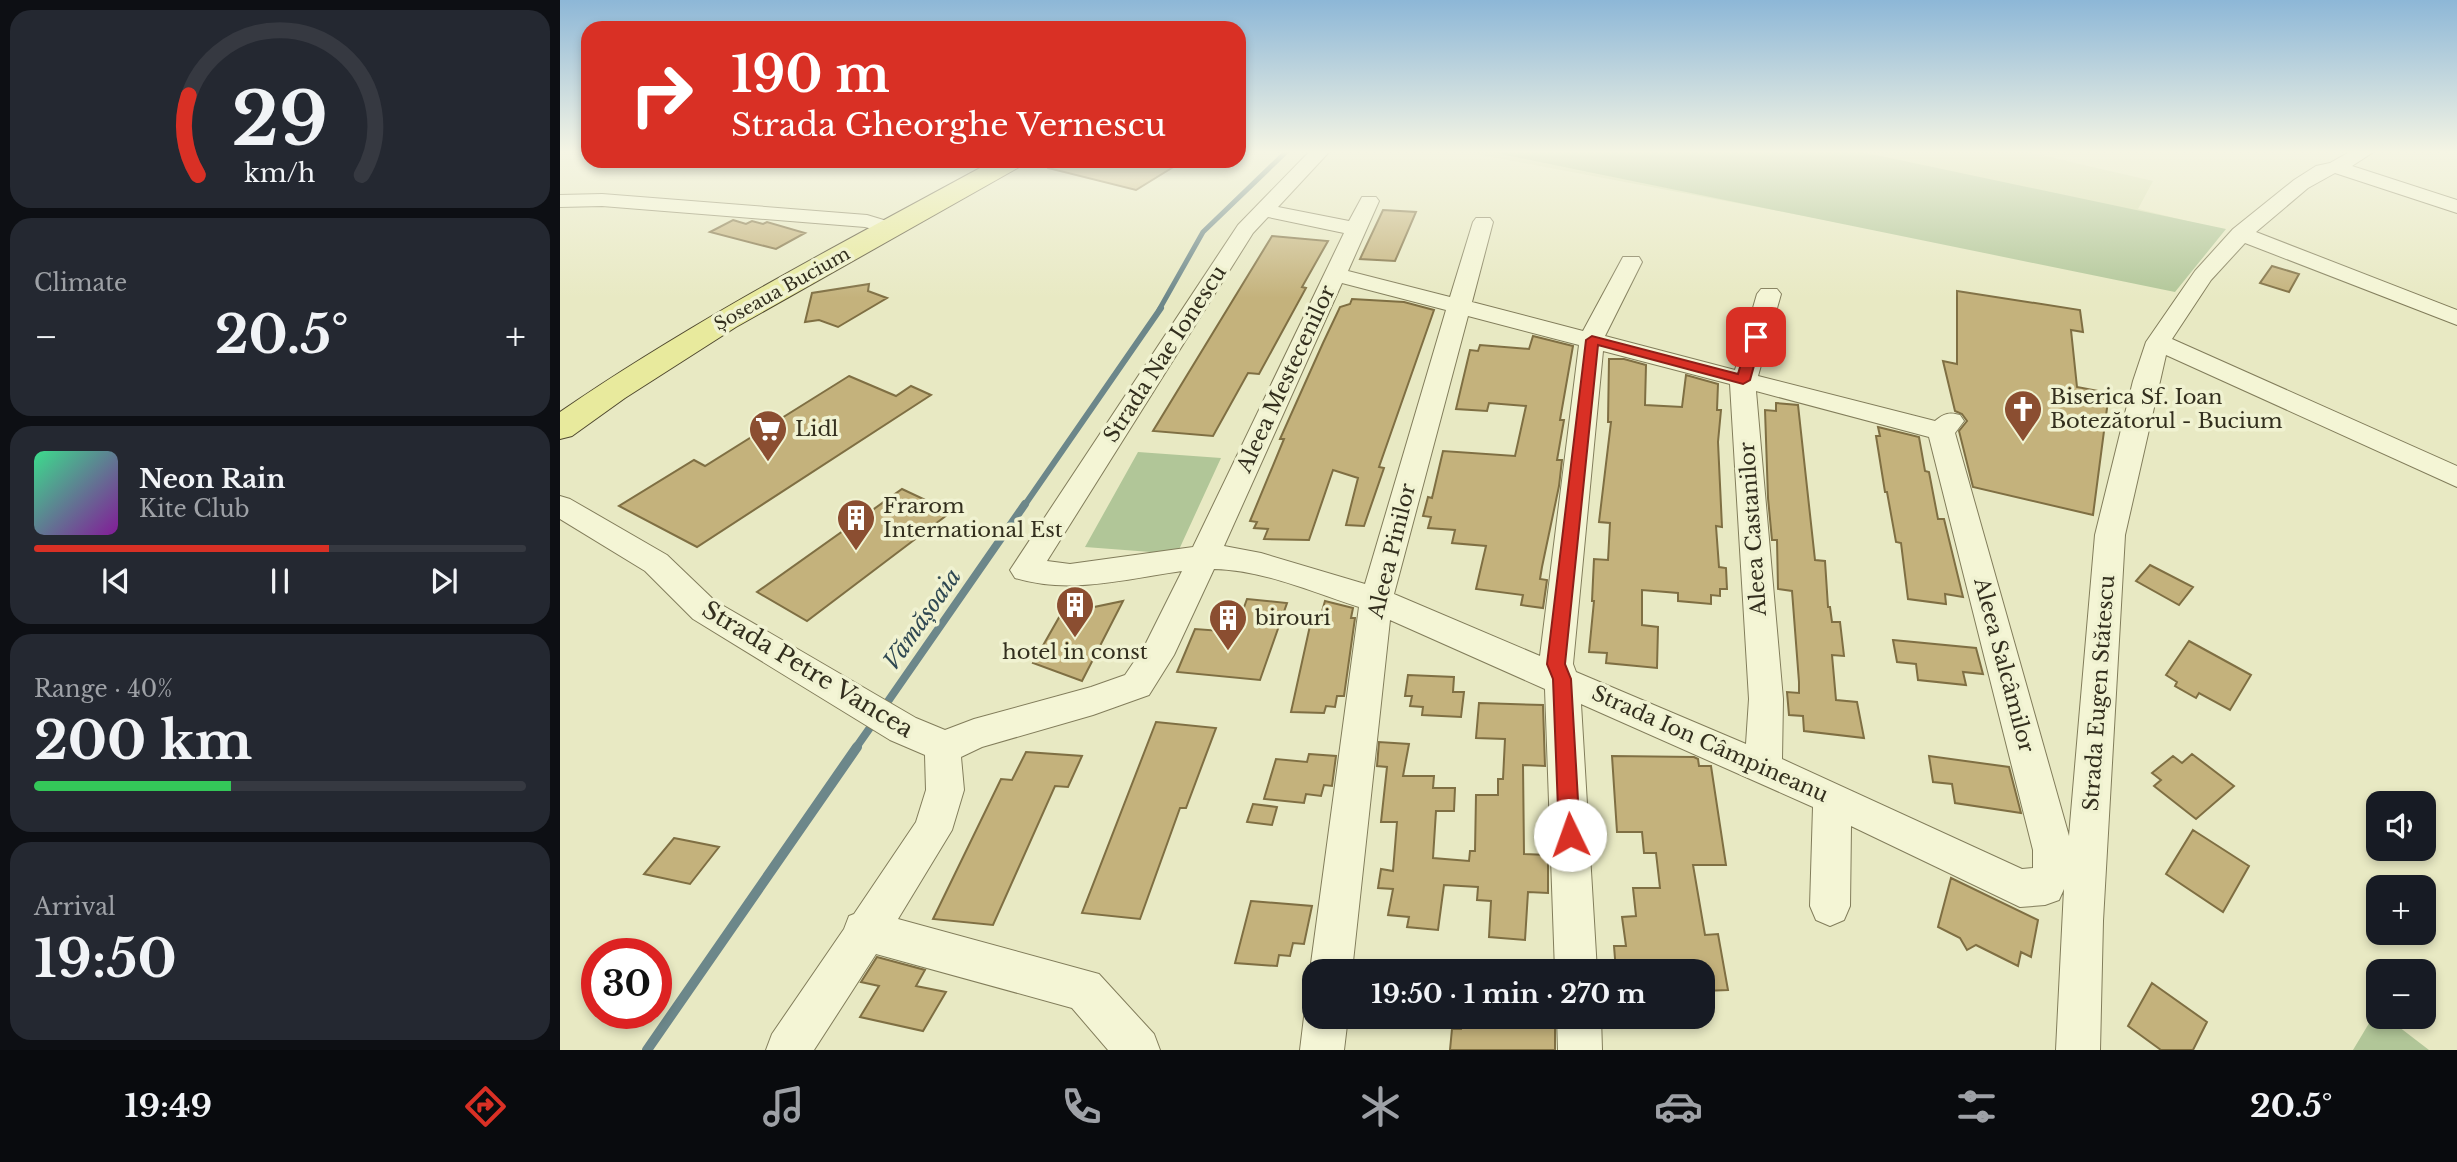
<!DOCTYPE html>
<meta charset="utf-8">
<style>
body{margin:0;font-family:"Libre Baskerville",serif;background:#242831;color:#f1f3f6;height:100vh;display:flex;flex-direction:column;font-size:26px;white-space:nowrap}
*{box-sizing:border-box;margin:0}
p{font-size:23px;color:#9ea1a6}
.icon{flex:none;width:38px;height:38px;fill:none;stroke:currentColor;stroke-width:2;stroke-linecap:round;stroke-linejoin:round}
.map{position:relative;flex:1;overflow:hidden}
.sheet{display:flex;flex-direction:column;gap:10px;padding:10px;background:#0d0f14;width:560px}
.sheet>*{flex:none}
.top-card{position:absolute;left:21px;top:21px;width:665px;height:147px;border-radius:21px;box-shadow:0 4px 10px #0003;background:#d93025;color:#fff;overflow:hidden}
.controls{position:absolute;left:1806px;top:791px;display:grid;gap:14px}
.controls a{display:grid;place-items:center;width:70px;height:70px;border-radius:14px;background:#171b24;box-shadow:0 4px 10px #0003;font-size:35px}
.speed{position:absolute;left:21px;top:938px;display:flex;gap:14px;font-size:35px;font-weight:700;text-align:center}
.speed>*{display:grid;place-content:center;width:91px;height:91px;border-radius:50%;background:#171b24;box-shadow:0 4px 10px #0003;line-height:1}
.speed .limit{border:10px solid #d22;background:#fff;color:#111}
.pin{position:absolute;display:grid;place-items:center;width:60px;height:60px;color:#fff;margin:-30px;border-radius:14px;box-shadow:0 4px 10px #0006}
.me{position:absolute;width:77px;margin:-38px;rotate:357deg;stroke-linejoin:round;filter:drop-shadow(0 0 5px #0008)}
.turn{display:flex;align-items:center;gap:24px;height:147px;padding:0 35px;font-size:32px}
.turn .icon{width:91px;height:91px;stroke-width:2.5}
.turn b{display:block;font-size:49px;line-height:60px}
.big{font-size:52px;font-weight:800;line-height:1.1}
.sheet .widget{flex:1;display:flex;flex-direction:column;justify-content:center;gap:10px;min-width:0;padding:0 24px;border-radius:21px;background:#242831}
.sheet .dial{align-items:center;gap:0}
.dial svg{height:182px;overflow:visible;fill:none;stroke:#363941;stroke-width:7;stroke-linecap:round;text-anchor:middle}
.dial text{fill:#f1f3f6;stroke:none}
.song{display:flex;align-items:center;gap:21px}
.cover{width:84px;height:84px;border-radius:10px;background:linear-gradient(135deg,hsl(150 70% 55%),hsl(290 70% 35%))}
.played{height:7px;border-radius:4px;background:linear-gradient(90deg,#d93025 60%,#363941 60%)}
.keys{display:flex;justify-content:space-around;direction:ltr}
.heat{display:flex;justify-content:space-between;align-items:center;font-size:38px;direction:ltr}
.charge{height:10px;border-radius:5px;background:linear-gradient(90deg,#34c759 40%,#363941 0)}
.trip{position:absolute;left:742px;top:959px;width:413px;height:70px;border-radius:21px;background:#171b24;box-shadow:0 4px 10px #0003;font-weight:800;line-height:70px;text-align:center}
.dock{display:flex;height:112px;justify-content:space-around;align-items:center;background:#090b0e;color:#9ea1a6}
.dock .icon{width:49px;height:49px}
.dock .on{color:#d93025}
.dock b{font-size:32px;color:#f1f3f6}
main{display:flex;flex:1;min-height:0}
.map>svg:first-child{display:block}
</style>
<main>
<section class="sheet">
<div class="widget dial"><svg viewBox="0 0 100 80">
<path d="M14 69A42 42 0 1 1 86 69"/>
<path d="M14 69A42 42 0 0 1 10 34" stroke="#d93025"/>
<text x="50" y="56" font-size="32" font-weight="700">29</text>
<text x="50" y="72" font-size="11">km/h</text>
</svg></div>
<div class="widget"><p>Climate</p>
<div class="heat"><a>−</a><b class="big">20.5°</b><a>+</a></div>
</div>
<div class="widget">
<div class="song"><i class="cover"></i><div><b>Neon Rain</b><p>Kite Club</p></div></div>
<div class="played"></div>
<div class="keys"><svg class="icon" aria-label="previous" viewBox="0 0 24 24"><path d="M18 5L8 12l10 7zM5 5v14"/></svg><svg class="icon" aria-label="pause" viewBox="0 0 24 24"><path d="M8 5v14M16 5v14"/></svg><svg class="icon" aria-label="next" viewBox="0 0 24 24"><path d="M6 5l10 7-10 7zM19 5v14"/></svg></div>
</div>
<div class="widget"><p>Range · 40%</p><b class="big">200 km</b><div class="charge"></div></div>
<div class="widget"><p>Arrival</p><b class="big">19:50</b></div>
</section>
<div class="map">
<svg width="1897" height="1050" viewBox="0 0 1897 1050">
<rect width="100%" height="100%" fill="#e8e9c3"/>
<path fill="#d7deb1" d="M 900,151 L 1463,151 L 1593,181 L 1578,209 L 1652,227 L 1611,285 Z"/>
<path fill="#b1c698" d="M 926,151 L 1297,151 L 1666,229 L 1615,292 Z
M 578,452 L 661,458 L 617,554 L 525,547 Z
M 1817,1010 L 1818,1017 L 1826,1017 L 1869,1050 L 1793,1050 Z"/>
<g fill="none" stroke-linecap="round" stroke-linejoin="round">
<path stroke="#6c878a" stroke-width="5" d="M 599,310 L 643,232 L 727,151"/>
<path stroke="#6c878a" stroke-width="6" d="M 464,506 L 601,308"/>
<path stroke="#6c878a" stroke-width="8" d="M 324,707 L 465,504
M 295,749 L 314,722"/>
<path stroke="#6c878a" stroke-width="10" d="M 87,1050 L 297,747"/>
</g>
<path fill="#c4b27c" stroke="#7f6f43" stroke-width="2" d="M 488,161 L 623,161 L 576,190 L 488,168 Z
M 823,210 L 856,212 L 835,261 L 800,259 Z
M 173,220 L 186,224 L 192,221 L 203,224 L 207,222 L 245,233 L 216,249 L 150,232 Z
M 712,236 L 768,241 L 742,287 L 746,288 L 699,374 L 688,373 L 653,436 L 593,431 Z
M 1712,266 L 1739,274 L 1729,292 L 1700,283 Z
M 309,284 L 308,291 L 327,298 L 278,327 L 259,320 L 245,322 L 252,293 Z
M 1397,291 L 1520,310 L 1523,332 L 1511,330 L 1517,387 L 1549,393 L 1533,515 L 1413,487 L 1399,431 L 1407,421 L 1402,414 L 1395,411 L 1383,361 L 1397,364 Z
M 792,299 L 844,302 L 874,310 L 819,467 L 824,468 L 804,526 L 786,525 L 798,478 L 773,470 L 749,540 L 704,539 L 708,529 L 694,528 L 697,522 L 690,521 L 724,439 L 720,439 L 763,343 L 780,307 L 790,304 Z
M 973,336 L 1013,346 L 1000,420 L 1004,420 L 997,460 L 1002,460 L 999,486 L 982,567 L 980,579 L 987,580 L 983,608 L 961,605 L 963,595 L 916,589 L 926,546 L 892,543 L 895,530 L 868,528 L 871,517 L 863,516 L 868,497 L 872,498 L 883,451 L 955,456 L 966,406 L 929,403 L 927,411 L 896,409 L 910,350 L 918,351 L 920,345 L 969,349 Z
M 1049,359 L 1064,359 L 1086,365 L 1085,405 L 1122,407 L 1126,375 L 1158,384 L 1157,410 L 1161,410 L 1158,442 L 1162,527 L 1156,526 L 1159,567 L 1166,568 L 1167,589 L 1160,589 L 1160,596 L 1151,595 L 1151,604 L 1118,601 L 1118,593 L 1082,590 L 1082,625 L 1098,627 L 1097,668 L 1046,663 L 1047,653 L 1029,652 L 1034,601 L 1032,601 L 1034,559 L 1048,560 L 1050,523 L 1039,522 L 1051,422 L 1048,422 Z
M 289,376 L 336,396 L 351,386 L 371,395 L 137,547 L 59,506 L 134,460 L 145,466 Z
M 1216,403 L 1238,405 L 1255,560 L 1265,561 L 1268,607 L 1270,607 L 1272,622 L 1280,622 L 1284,656 L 1272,655 L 1276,700 L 1297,702 L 1304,738 L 1244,731 L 1243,716 L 1229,715 L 1227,692 L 1239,693 L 1239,682 L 1232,591 L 1218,589 L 1217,540 L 1212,540 L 1208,498 L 1205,410 L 1216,411 Z
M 1318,427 L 1359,437 L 1365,471 L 1369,472 L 1378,519 L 1384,519 L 1403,597 L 1385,594 L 1386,604 L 1348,599 L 1341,543 L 1336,542 L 1327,492 L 1325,492 L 1316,436 L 1320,436 Z
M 342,489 L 391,512 L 247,621 L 197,592 Z
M 1590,565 L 1633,587 L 1619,605 L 1576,581 Z
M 687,599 L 727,603 L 700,680 L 617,672 L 635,629 L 675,632 Z
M 563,601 L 522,681 L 473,663 L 501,614 Z
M 765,601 L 793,608 L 791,618 L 795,618 L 784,696 L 777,696 L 775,707 L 766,706 L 764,713 L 731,712 L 751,621 L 759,622 Z
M 1333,640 L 1416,648 L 1423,674 L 1403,672 L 1406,685 L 1358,680 L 1356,664 L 1337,662 Z
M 1629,641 L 1691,675 L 1670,710 L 1639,693 L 1636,698 L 1615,686 L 1617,682 L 1606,675 Z
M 848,675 L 894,677 L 893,692 L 904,692 L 901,717 L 862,715 L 863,707 L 850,706 L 852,696 L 845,696 Z
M 919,703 L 983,705 L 985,766 L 963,765 L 964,854 L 988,855 L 988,893 L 968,892 L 965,940 L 929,937 L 931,901 L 917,900 L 918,887 L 884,885 L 878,930 L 847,927 L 849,917 L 828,915 L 833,889 L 818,888 L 821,869 L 833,871 L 837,822 L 821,822 L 827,767 L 817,766 L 819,742 L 849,744 L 843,776 L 874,776 L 873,788 L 895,788 L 894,811 L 876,811 L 873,858 L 909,861 L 910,851 L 915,851 L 916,795 L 938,795 L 938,779 L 943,779 L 945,739 L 916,738 Z
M 596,722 L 656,728 L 626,808 L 620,808 L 580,919 L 522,913 Z
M 466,752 L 522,756 L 508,787 L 495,786 L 433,925 L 373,919 L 441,779 L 452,780 Z
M 749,754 L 776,756 L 772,786 L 764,785 L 761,796 L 746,794 L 744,803 L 704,799 L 716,759 L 747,762 Z
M 1632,754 L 1674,786 L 1636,819 L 1594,786 L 1601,780 L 1592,773 L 1613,756 L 1622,763 Z
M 1052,756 L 1134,757 L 1138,759 L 1139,766 L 1151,766 L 1166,865 L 1133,865 L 1145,935 L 1158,934 L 1168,990 L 1143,991 L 1143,971 L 1056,971 L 1054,946 L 1066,946 L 1062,917 L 1076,916 L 1073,888 L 1100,888 L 1096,853 L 1084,853 L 1082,832 L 1057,832 Z
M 1369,756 L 1449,767 L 1461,813 L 1395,803 L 1392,784 L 1373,782 Z
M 693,804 L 717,807 L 712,825 L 687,822 Z
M 1633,830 L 1689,866 L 1663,912 L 1606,874 Z
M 114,838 L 159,847 L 130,884 L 84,874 Z
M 1391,878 L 1478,920 L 1471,957 L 1461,952 L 1458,966 L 1416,945 L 1407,950 L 1400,938 L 1378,927 Z
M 691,901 L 752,906 L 744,944 L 733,943 L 730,956 L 719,955 L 717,966 L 675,963 Z
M 317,957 L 365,970 L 356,986 L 386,992 L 363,1031 L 300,1017 L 319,986 L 301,982 Z
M 1592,983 L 1647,1022 L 1633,1050 L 1601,1050 L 1568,1026 Z
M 902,1017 L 995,1017 L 995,1050 L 890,1050 L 892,1029 L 901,1029 Z"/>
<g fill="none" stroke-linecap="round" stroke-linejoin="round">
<defs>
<path id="minor" d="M 750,151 L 770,151 L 718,207 L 789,221 L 802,197 L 816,197 L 819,201 L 788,271 L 890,297 L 913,222 L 916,218 L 930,218 L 933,222 L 912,302 L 1023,331 L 1063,257 L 1079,257 L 1082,262 L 1045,336 L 1175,370 L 1197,294 L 1201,289 L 1217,289 L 1221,294 L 1198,376 L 1375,421 C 1384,413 1390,412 1400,415 L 1404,421 L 1395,433 L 1509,836 L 1535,535 L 1573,381 L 1586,342 L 1635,271 L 1673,229 L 1734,180 L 1756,166 L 1770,163 L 1791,151 L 1815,151 L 1792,166 L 1897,200 L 1897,213 L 1775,173 L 1748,188 L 1696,232 L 1897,310 L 1897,325 L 1685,243 L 1651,280 L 1612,339 L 1897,466 L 1897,487 L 1606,355 L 1565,535 L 1543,921 L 1540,1050 L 1496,1050 L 1504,889 L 1499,900 L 1485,905 L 1460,907 L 1291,826 L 1290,906 L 1284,920 L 1270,926 L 1256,920 L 1250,906 L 1253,807 L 1021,704 L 1037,971 L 995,971 L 985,689 L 830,620 L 792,971 L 754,971 L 754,982 L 750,971 L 799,607 C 752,592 703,570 654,569 L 614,655 L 589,695 L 533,715 L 422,747 L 401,757 L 404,790 L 392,830 L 338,919 L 539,974 L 594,1034 L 600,1050 L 548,1050 L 512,1008 L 316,954 L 254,1050 L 206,1050 L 212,1034 L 284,929 L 289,916 L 294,914 L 356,822 L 366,790 L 365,755 L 330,740 L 133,619 L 85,571 L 0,519 L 0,496 L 10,499 L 107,555 L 155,601 L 356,718 L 385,730 L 414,719 L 531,687 L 565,675 L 584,647 L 622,571 C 566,579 510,595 455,578 L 450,570 L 678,225 ZM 708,217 L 784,233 L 633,547 L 510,564 L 487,561 L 693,233 ZM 782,283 L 886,310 L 805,584 L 701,553 L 664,546 ZM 908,316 L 1019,345 L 980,656 L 834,594 ZM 1043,351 L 1170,384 L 1189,699 L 1186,744 L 1016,672 L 1013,664 ZM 1196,391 L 1369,437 L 1473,850 L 1473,868 L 1462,869 L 1222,759 L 1223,699 Z
M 42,194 L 307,215 L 337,224 L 341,228 L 337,232 L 330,234 L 305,227 L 42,206 L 0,207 L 0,195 Z
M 754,1000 L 754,1017 L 788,1017 L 784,1050 L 740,1050 L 744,1017 L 750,1001 Z
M 997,1017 L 1041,1017 L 1042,1050 L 998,1050 Z"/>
<path id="major" d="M 433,161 L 464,161 L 461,166 L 176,327 L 65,398 L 12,436 L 0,439 L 0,412 C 138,317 286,241 433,161 Z"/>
</defs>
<use href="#minor" stroke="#827d5b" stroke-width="2"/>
<use href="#major" stroke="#50492f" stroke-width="2"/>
<use href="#minor" fill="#f4f5d5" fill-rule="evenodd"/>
<use href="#major" fill="#e8ea9d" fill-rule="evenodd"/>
</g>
<linearGradient id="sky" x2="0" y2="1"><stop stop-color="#8db7d7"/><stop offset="0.51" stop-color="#f5f5e4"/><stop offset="1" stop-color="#f5f5e4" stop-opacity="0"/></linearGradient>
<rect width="1897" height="298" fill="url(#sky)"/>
<path fill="#d93025" stroke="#8d1f18" stroke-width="2" d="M 1196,333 L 1202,337 L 1190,380 L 1183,384 L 1038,345 L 1005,664 L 1011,679 L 1020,835 L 1017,841 L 1010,844 L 1002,841 L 999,835 L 993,679 L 987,664 L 1026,340 L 1032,336 L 1178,374 L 1189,337 Z"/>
<defs>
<symbol id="church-pin" viewBox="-11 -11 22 30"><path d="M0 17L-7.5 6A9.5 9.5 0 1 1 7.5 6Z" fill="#8b4e31" stroke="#f0f2d1"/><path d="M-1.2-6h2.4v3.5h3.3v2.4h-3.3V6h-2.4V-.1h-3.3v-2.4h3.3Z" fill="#fff"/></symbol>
<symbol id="supermarket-pin" viewBox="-11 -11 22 30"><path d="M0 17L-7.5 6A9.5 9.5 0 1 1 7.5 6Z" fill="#8b4e31" stroke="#f0f2d1"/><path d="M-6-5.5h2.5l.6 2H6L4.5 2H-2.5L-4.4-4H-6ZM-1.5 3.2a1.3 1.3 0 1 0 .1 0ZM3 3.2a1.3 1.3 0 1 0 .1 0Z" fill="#fff"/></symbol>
<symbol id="building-pin" viewBox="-11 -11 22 30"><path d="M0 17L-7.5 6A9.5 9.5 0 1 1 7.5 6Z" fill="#8b4e31" stroke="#f0f2d1"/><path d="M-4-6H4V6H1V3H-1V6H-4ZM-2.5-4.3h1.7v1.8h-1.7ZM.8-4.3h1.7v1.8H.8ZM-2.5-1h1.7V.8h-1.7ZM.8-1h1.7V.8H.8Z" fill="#fff"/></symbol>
</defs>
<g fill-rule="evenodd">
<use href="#church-pin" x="1441" y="387" width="44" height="60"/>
<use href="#supermarket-pin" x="186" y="407" width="44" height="60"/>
<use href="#building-pin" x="274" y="496" width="44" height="60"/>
<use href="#building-pin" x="493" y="583" width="44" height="60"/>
<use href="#building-pin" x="646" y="596" width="44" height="60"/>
</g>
<g text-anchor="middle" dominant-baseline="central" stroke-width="7" stroke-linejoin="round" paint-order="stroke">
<g font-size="18" fill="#332f1e" stroke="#f0f2d1">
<text transform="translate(222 289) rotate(-29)">Șoseaua Bucium</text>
</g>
<g font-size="21" fill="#332f1e" stroke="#f0f2d1">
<text transform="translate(605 354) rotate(-57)">Strada Nae Ionescu</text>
<text transform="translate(726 379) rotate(-65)">Aleea Mestecenilor</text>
<text transform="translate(1193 529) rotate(-94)">Aleea Castanilor</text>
<text transform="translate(832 551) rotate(-76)">Aleea Pinilor</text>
<text transform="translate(1444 665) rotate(75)">Aleea Salcâmilor</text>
<text transform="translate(1539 693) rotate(-86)">Strada Eugen Stătescu</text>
<text transform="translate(1150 744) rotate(24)">Strada Ion Câmpineanu</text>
</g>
<g font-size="21" fill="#332f1e" stroke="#f0f2d1" text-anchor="start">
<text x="1490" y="397">Biserica Sf. Ioan<tspan x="1490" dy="24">Botezătorul - Bucium</tspan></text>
<text x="235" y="429">Lidl</text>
<text x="323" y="506">Frarom<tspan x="323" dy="24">International Est</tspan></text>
<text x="695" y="618">birouri</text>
<text x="515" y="652" text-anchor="middle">hotel in const</text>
</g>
<g font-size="23" font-style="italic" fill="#2f4852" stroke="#f0f2d1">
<text transform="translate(362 619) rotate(-55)">Vămășoaia</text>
</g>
<g font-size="24" fill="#332f1e" stroke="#f0f2d1">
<text transform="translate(248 669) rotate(31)">Strada Petre Vancea</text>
</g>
</g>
</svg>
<div class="controls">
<a><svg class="icon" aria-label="sound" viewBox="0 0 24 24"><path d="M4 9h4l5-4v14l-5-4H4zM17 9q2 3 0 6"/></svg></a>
<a>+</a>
<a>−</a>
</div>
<div class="speed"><div class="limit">30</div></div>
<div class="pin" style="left:1196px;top:337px;background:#d93025"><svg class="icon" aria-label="arrive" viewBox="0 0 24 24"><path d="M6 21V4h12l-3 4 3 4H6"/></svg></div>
<svg class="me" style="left:1010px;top:835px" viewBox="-20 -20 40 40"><circle r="19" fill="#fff"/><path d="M0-13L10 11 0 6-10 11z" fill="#d93025"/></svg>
<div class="trip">19:50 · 1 min · 270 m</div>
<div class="top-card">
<div class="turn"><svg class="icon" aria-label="right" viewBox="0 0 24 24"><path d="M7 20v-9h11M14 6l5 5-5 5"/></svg><div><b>190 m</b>Strada Gheorghe Vernescu</div></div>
</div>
</div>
</main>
<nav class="dock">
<b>19:49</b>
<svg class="icon on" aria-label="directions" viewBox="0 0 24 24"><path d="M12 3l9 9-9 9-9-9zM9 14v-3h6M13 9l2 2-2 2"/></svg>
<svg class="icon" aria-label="music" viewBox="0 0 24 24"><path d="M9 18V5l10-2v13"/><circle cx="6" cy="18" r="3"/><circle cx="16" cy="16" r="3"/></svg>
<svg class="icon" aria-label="phone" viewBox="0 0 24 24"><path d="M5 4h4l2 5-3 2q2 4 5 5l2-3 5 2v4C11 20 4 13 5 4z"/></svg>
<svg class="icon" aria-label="climate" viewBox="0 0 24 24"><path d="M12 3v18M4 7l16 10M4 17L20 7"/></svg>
<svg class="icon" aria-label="car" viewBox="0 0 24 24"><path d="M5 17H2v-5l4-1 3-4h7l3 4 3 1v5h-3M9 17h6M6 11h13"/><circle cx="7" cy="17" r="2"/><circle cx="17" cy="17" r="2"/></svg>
<svg class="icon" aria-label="filters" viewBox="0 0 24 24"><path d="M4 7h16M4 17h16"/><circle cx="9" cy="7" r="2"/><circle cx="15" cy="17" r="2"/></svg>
<b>20.5°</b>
</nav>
